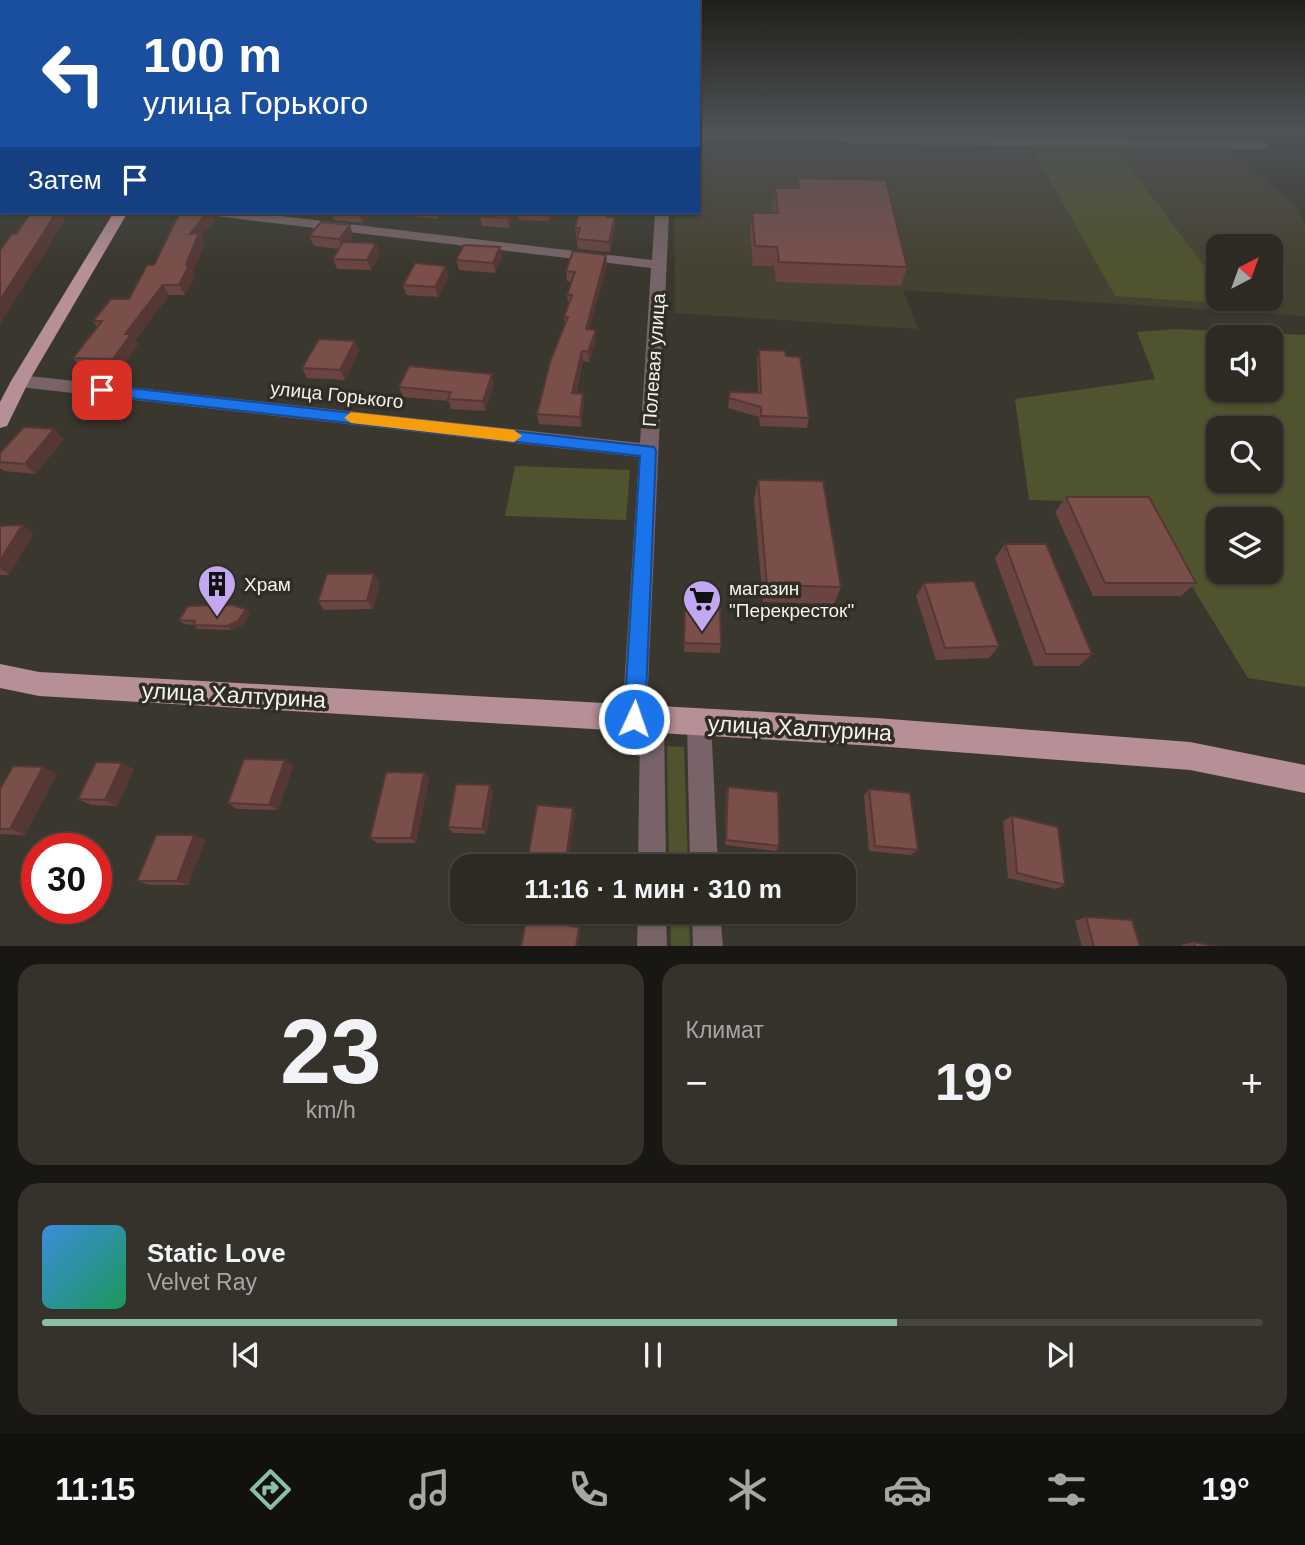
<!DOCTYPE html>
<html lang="ru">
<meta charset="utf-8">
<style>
body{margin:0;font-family:Helvetica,sans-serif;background:#34322a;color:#f1f3f6;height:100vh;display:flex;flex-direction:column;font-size:26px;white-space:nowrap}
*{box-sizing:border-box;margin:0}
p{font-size:23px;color:#a6a7a5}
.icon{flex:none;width:38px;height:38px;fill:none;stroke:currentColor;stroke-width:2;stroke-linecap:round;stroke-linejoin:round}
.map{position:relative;height:946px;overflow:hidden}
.side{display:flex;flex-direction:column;gap:18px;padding:18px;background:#181713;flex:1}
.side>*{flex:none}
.banner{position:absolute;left:0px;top:0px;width:700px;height:214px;box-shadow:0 2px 5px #0004,0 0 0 2px #484640;background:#1a4fa0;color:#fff;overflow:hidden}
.needle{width:46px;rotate:41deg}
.controls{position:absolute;left:1206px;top:234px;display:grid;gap:14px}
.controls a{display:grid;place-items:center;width:77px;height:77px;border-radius:14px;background:#2c2a22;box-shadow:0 2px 5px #0004,0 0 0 2px #484640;font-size:35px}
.speed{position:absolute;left:21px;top:833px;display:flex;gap:14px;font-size:35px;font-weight:700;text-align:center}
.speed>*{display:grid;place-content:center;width:91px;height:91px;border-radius:50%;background:#2c2a22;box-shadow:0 2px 5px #0004,0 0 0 2px #484640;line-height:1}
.speed .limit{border:10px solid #d22;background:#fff;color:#111}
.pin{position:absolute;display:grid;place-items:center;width:60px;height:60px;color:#fff;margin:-30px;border-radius:14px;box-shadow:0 4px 10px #0006}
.me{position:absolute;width:77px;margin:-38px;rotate:3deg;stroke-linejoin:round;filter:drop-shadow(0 0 5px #0008)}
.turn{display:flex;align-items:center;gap:24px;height:147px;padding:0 28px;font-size:32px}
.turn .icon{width:91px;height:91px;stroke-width:2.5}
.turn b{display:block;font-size:49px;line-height:60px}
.then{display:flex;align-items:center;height:66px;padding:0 28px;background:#0003;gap:14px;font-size:26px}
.big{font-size:52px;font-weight:700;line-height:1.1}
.side .card{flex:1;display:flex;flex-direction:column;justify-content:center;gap:10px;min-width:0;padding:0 24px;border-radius:21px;background:#34322a}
.side .dial{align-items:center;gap:0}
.dial b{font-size:91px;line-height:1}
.song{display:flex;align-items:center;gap:21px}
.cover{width:84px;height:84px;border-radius:10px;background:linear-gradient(135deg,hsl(210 70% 55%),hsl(150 70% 35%))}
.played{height:7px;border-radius:4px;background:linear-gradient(90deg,#8abfa5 70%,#484640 70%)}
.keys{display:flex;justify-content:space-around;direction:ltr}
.heat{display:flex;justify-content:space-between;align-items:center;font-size:38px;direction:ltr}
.side .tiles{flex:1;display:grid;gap:18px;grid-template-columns:1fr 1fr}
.card:last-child{grid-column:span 2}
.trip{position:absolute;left:450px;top:854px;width:406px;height:70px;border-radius:21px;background:#2c2a22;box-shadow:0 2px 5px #0004,0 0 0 2px #484640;font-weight:700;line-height:70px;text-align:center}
.tab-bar{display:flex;height:112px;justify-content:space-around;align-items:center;background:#12110e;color:#a6a7a5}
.tab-bar .icon{width:49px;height:49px}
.tab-bar .current{color:#8abfa5}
.tab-bar b{font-size:32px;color:#f1f3f6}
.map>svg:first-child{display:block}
</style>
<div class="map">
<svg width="1305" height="947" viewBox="0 0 1305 947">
<rect width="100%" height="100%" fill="#3a382e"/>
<path fill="#464232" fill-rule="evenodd" d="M 698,133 L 1228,147 L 1298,208 L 1305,224 L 1305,316 L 903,290 L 918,329 L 675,313 L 674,212 L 698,212 ZM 1218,247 L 1270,247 L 1270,299 L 1218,299 Z"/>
<path fill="#4f532e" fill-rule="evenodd" d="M 1029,142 L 1112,143 L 1218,285 L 1218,299 L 1229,299 L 1232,304 L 1115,296 Z
M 1175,329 L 1305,335 L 1305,687 L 1248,678 L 1141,503 L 1029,500 L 1015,399 L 1155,379 L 1137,332 ZM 1218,338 L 1270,338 L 1270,390 L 1218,390 ZM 1218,429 L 1270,429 L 1270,481 L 1218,481 ZM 1218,520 L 1270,520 L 1270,572 L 1218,572 Z
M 515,466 L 630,470 L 626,520 L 505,516 Z
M 667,746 L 684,747 L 688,866 L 669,866 Z
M 670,912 L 689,912 L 690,946 L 671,946 Z"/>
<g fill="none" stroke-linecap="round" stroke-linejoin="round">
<path fill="#786468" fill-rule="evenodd" d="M 698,133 L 1263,141 L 1269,145 L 1263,149 L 931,145 L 698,137 Z
M 208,212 L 247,212 L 652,260 L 655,212 L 669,212 L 647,709 L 652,707 L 661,710 L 664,719 L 666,866 L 638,866 L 640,729 L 634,731 L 625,728 L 622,719 L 639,457 L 20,387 L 11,381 L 20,375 L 640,443 L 651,268 L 215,216 Z
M 699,710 L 708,713 L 711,722 L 718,866 L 690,866 L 687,722 L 690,713 Z
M 638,912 L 666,912 L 667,947 L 637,947 Z
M 692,912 L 720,912 L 723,947 L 693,947 Z"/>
<path fill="#b78f96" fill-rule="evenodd" d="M 114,212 L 128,212 L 29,381 L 7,426 L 0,428 L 0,402 L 11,381 Z
M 0,664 L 39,672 L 876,718 L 1190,742 L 1305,765 L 1305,793 L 1190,770 L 876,746 L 39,696 L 0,688 Z"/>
</g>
<path fill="#694440" d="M 797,178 L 907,267 L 901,286 L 776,282 L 774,266 L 753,266 L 750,232 L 752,213 L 773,213 L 772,207 L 775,188 L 796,188 Z
M 331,212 L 442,212 L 438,219 L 371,212 L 363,223 L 334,220 Z
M 518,212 L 552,212 L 549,221 L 519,220 Z
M 514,213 L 509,228 L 482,226 L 480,216 Z
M 611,217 L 615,217 L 615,227 L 610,252 L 578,249 L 575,228 Z
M 215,219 L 201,236 L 205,243 L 193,272 L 195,275 L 185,295 L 169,295 L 135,340 L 138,344 L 121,369 L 81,368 L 73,358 L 97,327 L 93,321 L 129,299 L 154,265 Z
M 353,235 L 348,242 L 376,243 L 380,253 L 371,270 L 337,269 L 333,259 L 339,249 L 314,246 L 309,236 Z
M 500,247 L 502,257 L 495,273 L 459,270 L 456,260 Z
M 607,265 L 589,329 L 596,330 L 596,340 L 589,362 L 583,361 L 576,394 L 584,404 L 581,427 L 539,424 L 537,414 L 565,324 L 564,317 L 568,305 L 567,295 L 571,282 L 567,281 L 566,271 Z
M 449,276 L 438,297 L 406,295 L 403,285 Z
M 759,350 L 786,356 L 809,418 L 807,428 L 760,426 L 759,417 L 728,408 L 730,392 L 758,393 L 757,360 Z
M 359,351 L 345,380 L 307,378 L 302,368 Z
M 494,384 L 485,411 L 451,409 L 449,401 L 403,397 L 399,387 Z
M 64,439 L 35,474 L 4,471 L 0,468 L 0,453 Z
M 758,480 L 841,587 L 834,604 L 763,602 L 754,499 Z
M 1066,497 L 1196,583 L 1181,596 L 1093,596 L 1055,512 Z
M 22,525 L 33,534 L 9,575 L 0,575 L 0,526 Z
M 1005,544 L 1092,654 L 1079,666 L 1034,666 L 995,558 Z
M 380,583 L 373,609 L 324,610 L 318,601 Z
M 924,583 L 999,646 L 989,658 L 936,660 L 916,596 Z
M 685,605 L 721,644 L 720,653 L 684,652 Z
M 250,613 L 242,625 L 231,630 L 198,629 L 194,625 L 184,624 L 179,620 Z
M 293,766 L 278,810 L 237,809 L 228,803 Z
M 134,769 L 117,806 L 91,805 L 78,799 Z
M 57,773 L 25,835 L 0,834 L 0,789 Z
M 424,773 L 429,779 L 416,843 L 377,843 L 370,838 Z
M 728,787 L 779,846 L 776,851 L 725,845 L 726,793 Z
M 869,789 L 918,850 L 911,855 L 869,851 L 864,795 Z
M 493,791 L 486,834 L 453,833 L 448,827 Z
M 575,813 L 567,866 L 529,866 L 527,863 Z
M 1012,816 L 1065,885 L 1056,889 L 1008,878 L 1003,821 Z
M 194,835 L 205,840 L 188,885 L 150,885 L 137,881 Z
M 1086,917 L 1140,947 L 1082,947 L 1075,921 Z
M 1194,942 L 1217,947 L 1181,947 L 1181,945 Z"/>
<path fill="#553734" d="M 56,212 L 66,212 L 65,213 L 67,215 L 52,242 L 0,324 L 0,300 Z
M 207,212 L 211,212 L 215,219 L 201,236 L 205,243 L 193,272 L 195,275 L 185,295 L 179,285 L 186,265 L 190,234 Z
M 360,212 L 371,212 L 363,223 L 359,213 Z
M 436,212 L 442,212 L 438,219 Z
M 509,212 L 514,212 L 514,213 L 509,228 L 507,218 Z
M 548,212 L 552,212 L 549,221 Z
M 609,212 L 613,212 L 607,226 L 607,217 Z
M 615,217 L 615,227 L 610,252 L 609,242 Z
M 350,225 L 353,235 L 343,249 L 339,239 Z
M 376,243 L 380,253 L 371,270 L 367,260 Z
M 500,247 L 502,257 L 495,273 L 493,263 Z
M 606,255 L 607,265 L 587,339 L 586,329 Z
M 446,266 L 449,276 L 438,297 L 435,287 Z
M 163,285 L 169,295 L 135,340 L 138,344 L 121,369 L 113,359 L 125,334 Z
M 596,330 L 596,340 L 589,362 L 588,352 Z
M 355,341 L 359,351 L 345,380 L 340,370 Z
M 582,351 L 583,361 L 573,403 L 572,393 Z
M 492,374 L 494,384 L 485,411 L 483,401 Z
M 583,394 L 584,404 L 581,427 L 580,417 Z
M 54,429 L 64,439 L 35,474 L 25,464 Z
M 22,525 L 33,534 L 9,575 L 0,568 L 0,561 Z
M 374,574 L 380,583 L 373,609 L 367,601 Z
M 246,609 L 250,613 L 242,625 L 231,630 L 227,626 Z
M 285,760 L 293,766 L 278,810 L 269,805 Z
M 122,763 L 134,769 L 117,806 L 105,800 Z
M 43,767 L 57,773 L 25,835 L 10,829 Z
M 424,773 L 429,779 L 416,843 L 411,838 Z
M 490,785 L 493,791 L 486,834 L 482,829 Z
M 573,808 L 575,813 L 567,866 L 565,866 Z
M 194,835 L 205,840 L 188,885 L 177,881 Z
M 579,927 L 580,930 L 578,947 L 576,947 Z"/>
<path fill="#7a4f4a" stroke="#553734" stroke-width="2" d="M 797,178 L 886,180 L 907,267 L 779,262 L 777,247 L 755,246 L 752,213 L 778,213 L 775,188 L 799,188 Z
M 31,212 L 56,212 L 44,232 L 0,300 L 0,250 L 12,234 L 16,234 Z
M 182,212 L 207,212 L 190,234 L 199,233 L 186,265 L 189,265 L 179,285 L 163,285 L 125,334 L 131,334 L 113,359 L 73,358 L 102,321 L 93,321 L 111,299 L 129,299 L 147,265 L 154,265 L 177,218 Z
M 482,212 L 509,212 L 507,218 L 480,216 Z
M 579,212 L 609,212 L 607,217 L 615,217 L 609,242 L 577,239 L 580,228 L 575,228 Z
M 321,222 L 350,225 L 339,239 L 309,236 Z
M 343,242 L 376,243 L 367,260 L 333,259 Z
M 464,245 L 500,247 L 493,263 L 456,260 Z
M 573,251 L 606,255 L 586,329 L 596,330 L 588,352 L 582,351 L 572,393 L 583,394 L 580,417 L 537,414 L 550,362 L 568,317 L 564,317 L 572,295 L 567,295 L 575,272 L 566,271 Z
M 415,263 L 446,266 L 435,287 L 403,285 Z
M 319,339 L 355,341 L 340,370 L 302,368 Z
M 759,350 L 785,351 L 786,356 L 800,357 L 809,418 L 761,416 L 761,407 L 729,398 L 730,392 L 761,393 Z
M 409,366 L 492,374 L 483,401 L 448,399 L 451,392 L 399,387 Z
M 24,427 L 54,429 L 25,464 L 0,462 L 0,453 Z
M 758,480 L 823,481 L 841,587 L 767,585 Z
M 1066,497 L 1149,497 L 1196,583 L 1105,583 Z
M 22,525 L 0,561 L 0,526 Z
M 1005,544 L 1046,544 L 1092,654 L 1046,654 Z
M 327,574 L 374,574 L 367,601 L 318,601 Z
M 974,581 L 999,646 L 945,648 L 924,583 Z
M 232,605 L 246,609 L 238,621 L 227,626 L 194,625 L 195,621 L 179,620 L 188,606 Z
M 685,605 L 720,606 L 721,644 L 684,643 Z
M 244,759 L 285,760 L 269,805 L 228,803 Z
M 96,762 L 122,763 L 105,800 L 78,799 Z
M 13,766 L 43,767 L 10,829 L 0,829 L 0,789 Z
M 386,772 L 424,773 L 411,838 L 370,838 Z
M 456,784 L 490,785 L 482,829 L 448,827 Z
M 728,787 L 778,792 L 779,846 L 726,840 Z
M 869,789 L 910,793 L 918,850 L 875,846 Z
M 537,805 L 573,808 L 565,866 L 527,863 Z
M 1012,816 L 1058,827 L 1065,885 L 1017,873 Z
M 156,835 L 194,835 L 177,881 L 137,881 Z
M 1086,917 L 1132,920 L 1140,947 L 1094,947 Z
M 526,920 L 579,927 L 576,947 L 521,947 Z
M 1194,942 L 1217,947 L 1195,947 Z"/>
<linearGradient id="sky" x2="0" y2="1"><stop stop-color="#201f19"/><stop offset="0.5" stop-color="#4f5357"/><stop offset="1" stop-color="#4f5357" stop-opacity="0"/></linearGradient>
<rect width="1305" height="265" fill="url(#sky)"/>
<path fill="#1a73e8" stroke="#114b97" stroke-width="2" d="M 102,385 L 654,447 L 656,451 L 645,719 L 642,726 L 634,729 L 627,726 L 624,719 L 640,456 L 102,395 L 95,390 Z"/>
<path fill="#f59e0b" d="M 351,412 L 514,430 L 522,436 L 514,442 L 351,423 L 344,418 Z"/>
<defs>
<symbol id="building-pin" viewBox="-11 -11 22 30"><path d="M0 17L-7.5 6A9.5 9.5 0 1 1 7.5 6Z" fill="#c2a7f2" stroke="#302e24"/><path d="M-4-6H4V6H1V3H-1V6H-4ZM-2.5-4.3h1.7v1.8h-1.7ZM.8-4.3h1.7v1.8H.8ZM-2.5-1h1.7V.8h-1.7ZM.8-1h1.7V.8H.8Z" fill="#111"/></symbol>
<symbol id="supermarket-pin" viewBox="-11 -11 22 30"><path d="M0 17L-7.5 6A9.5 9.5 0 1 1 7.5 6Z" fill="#c2a7f2" stroke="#302e24"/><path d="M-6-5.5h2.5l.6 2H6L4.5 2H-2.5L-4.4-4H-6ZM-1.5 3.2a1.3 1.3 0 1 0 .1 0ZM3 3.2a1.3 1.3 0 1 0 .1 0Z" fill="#111"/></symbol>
</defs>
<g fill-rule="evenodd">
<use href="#building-pin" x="195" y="562" width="44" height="60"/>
<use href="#supermarket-pin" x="680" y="577" width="44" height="60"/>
</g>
<g text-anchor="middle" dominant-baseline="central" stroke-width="7" stroke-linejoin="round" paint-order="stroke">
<g font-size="19" fill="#f3f2ec" stroke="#302e24">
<text transform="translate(654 360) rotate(-86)">Полевая улица</text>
<text transform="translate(337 395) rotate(6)">улица Горького</text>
</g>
<g font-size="19" fill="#f3f2ec" stroke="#302e24" text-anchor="start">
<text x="244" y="584">Храм</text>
<text x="729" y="588">магазин<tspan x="729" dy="22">"Перекресток"</tspan></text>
</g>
<g font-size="23" fill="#f3f2ec" stroke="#302e24">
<text transform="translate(234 695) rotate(3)">улица Халтурина</text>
<text transform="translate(800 728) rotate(3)">улица Халтурина</text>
</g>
</g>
</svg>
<div class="controls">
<a><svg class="needle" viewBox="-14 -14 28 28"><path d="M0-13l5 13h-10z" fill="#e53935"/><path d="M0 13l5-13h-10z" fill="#a6a7a5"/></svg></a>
<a><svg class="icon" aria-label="sound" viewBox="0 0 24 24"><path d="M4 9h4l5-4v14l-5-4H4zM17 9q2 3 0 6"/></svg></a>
<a><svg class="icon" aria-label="search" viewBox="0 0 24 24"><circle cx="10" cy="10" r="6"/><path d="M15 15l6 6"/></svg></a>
<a><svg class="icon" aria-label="layers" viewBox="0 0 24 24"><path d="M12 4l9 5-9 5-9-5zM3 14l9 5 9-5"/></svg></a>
</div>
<div class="speed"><div class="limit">30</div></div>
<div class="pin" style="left:102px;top:390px;background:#d93025"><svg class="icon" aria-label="arrive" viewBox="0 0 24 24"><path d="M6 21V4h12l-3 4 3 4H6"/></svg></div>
<svg class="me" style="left:634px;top:719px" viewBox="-20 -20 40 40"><circle r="17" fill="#1a73e8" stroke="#fff" stroke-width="3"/><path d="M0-11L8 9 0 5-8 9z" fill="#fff"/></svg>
<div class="trip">11:16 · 1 мин · 310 m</div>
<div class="banner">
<div class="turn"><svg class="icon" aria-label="left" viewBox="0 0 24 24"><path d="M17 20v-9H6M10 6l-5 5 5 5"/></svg><div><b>100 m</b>улица Горького</div></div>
<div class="then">Затем<svg class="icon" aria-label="arrive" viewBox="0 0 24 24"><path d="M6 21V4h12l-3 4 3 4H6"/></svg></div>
</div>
</div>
<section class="side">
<div class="tiles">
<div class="card dial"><b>23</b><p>km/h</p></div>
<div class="card"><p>Климат</p>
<div class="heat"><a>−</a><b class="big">19°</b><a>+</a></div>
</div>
<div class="card">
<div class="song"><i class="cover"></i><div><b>Static Love</b><p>Velvet Ray</p></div></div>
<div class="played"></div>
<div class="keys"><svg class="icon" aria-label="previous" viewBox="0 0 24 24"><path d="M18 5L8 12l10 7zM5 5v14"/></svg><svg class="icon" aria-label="pause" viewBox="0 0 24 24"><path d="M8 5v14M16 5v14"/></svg><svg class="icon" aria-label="next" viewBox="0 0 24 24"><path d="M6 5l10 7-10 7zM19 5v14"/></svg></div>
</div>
</div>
</section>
<nav class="tab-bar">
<b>11:15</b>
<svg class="icon current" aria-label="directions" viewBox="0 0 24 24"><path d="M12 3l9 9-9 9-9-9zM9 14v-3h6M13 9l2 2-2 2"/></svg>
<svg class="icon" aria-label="music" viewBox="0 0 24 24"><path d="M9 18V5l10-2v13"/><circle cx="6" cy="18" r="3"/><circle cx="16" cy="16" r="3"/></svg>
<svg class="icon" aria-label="phone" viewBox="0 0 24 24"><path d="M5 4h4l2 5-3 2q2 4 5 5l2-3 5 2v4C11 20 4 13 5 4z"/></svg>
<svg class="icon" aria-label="climate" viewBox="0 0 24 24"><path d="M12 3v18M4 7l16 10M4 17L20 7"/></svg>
<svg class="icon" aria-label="car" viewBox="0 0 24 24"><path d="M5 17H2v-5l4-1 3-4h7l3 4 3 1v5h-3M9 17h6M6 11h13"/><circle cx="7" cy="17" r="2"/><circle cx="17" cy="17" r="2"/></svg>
<svg class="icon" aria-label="filters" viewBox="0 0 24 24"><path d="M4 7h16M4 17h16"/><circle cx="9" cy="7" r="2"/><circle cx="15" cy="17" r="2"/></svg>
<b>19°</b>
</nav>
